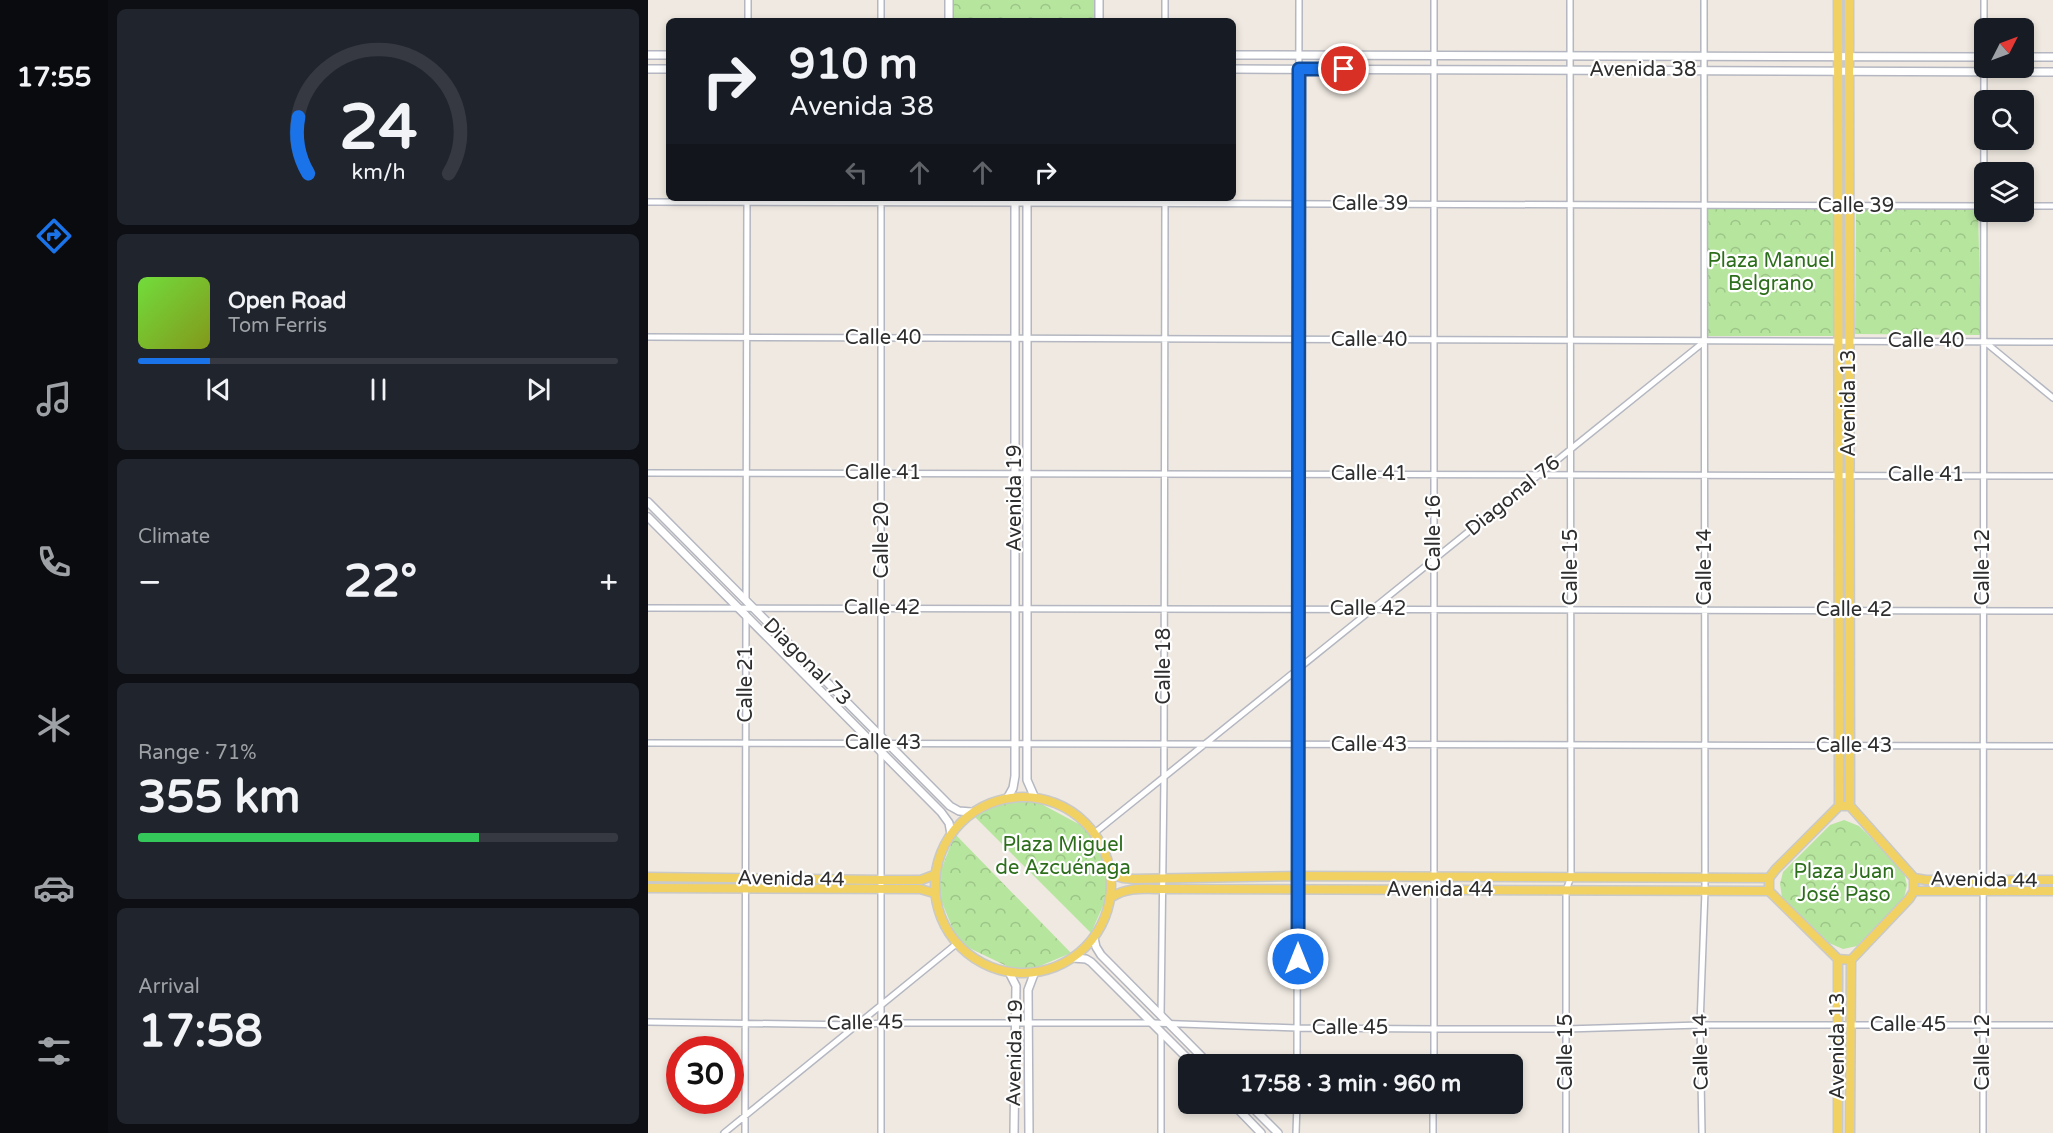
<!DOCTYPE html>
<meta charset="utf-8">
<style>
body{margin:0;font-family:"Varela Round",sans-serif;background:#20242c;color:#f1f3f6;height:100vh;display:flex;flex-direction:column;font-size:22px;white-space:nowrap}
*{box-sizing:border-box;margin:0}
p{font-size:20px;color:#9ea1a6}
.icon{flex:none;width:33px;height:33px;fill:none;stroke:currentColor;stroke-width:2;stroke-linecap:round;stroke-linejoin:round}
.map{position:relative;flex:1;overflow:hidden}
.side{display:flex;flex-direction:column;gap:9px;padding:9px;background:#0d0f14;width:540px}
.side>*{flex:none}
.banner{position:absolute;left:18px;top:18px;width:570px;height:183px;border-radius:9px;box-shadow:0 3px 9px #0003;background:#171b24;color:#f1f3f6;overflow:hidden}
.needle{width:39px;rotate:48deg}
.buttons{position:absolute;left:1326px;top:18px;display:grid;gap:12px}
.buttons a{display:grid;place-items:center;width:60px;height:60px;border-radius:9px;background:#171b24;box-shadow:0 3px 9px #0003;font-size:30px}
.speed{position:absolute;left:18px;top:1036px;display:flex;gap:12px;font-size:30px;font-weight:700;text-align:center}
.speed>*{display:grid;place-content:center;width:78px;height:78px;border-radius:50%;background:#171b24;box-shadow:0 3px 9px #0003;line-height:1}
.speed .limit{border:9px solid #d22;background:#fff;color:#111}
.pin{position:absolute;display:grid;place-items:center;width:51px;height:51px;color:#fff;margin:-26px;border:3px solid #fff;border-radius:50%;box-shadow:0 2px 6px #0007}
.me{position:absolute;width:66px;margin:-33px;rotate:0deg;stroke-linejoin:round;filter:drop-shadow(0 0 4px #0008)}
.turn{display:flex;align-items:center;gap:21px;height:126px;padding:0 24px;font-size:27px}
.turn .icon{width:78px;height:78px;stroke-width:2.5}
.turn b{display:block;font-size:42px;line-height:51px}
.lanes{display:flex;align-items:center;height:57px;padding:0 24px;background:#0003;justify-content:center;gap:30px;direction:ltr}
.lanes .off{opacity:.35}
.big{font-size:45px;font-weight:700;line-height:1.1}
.side .tile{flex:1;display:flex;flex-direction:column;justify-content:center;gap:9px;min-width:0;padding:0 21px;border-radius:9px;background:#20242c}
.side .dial{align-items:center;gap:0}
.dial svg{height:156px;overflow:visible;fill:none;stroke:#363941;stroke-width:7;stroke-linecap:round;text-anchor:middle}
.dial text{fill:#f1f3f6;stroke:none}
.song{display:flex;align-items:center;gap:18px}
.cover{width:72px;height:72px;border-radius:9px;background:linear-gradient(135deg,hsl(100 70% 55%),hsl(70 70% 35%))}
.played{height:6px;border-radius:3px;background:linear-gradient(90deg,#1a73e8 15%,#363941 15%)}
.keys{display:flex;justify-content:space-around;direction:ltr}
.heat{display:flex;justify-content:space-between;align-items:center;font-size:33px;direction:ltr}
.charge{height:9px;border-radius:4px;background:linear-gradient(90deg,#34c759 71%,#363941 0)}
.trip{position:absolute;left:530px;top:1054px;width:345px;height:60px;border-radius:9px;background:#171b24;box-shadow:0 3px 9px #0003;font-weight:700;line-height:60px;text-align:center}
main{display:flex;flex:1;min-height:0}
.menu{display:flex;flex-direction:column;width:108px;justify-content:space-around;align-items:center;background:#090b0e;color:#9ea1a6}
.menu .icon{width:42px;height:42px}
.menu .current{color:#1a73e8}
.menu b{font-size:27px;color:#f1f3f6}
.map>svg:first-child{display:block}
</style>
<main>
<nav class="menu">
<b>17:55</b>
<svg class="icon current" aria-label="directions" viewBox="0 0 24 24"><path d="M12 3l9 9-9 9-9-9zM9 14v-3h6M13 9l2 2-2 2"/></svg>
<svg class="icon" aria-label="music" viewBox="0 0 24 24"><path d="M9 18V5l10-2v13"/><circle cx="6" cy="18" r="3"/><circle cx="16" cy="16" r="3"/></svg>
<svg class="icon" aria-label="phone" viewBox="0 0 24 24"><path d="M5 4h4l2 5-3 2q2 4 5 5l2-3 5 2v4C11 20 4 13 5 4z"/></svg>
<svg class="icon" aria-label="climate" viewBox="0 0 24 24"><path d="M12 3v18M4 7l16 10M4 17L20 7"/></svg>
<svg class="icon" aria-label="car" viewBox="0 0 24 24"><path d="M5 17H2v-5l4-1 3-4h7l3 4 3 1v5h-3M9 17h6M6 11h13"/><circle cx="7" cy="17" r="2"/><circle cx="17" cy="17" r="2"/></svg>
<svg class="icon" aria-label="filters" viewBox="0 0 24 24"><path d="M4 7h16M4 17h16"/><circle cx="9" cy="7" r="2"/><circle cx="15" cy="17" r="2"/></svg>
</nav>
<section class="side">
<div class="tile dial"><svg viewBox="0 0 100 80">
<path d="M14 69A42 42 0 1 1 86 69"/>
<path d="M14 69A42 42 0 0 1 9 40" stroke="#1a73e8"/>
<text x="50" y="56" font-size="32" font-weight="700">24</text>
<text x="50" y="72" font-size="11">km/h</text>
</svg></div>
<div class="tile">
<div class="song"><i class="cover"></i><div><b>Open Road</b><p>Tom Ferris</p></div></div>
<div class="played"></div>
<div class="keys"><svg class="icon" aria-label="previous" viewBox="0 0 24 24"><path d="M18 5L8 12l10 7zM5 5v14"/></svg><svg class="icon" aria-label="pause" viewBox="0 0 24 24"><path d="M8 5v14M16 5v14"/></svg><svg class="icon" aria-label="next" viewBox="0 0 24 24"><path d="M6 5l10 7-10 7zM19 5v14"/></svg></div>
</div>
<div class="tile"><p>Climate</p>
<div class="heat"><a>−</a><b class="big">22°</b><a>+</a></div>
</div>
<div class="tile"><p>Range · 71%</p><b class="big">355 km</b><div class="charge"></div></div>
<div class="tile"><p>Arrival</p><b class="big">17:58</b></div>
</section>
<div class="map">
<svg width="1405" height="1133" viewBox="0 0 1405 1133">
<defs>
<pattern id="forest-crowns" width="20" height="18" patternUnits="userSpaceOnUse" patternTransform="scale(1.5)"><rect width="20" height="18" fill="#b6e59e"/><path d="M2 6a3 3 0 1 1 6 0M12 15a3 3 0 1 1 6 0" fill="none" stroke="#9dc588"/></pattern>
</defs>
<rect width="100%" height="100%" fill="#efe9e1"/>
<path fill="url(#forest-crowns)" d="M 305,0 L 447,0 L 447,21 L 305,21 Z
M 1060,208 L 1187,209 L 1187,336 L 1059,336 Z
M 1208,209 L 1330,209 L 1333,335 L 1207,334 Z
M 371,797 L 384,799 L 440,829 L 448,838 L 462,879 L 462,890 L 443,933 L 325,815 Z
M 1196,820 L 1211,826 L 1255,869 L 1259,885 L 1256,898 L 1209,946 L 1195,949 L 1181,943 L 1134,897 L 1132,884 L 1135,872 L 1182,825 Z
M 307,834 L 423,953 L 380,971 L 369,971 L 317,946 L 309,939 L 290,893 L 291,875 Z"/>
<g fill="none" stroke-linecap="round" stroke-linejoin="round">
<defs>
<path id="street" d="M 233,0 L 233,21
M 100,21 L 100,0
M 517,21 L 517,0
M 0,202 L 1336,206
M 1376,206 L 1405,206
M 0,337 L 1405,342
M 1337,342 L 1405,398
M 0,473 L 1405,476
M 98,601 L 99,198
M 0,608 L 1405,611
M 233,736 L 233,198
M 0,743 L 1405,746
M 449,831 L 1057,341
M 513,1015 L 516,777 L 517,198
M 0,1022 L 211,1025 L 233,1023 L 505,1023 L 649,1028 L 786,1029 L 918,1029 L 1052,1025 L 1405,1025
M 649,1065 L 651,0
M 786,1065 L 786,0
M 76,1133 L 307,945
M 97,1133 L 98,614
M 233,1133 L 233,752
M 513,1133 L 513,1031
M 648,1133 L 649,1104
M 785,1133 L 785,1104
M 918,1133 L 918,890 L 923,877 L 922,0
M 1054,1133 L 1052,1025 L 1057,891 L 1056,0
M 1335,1133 L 1336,0"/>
<path id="secondary" d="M 301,0 L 301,21
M 451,0 L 451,21
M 0,55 L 21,55
M 585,55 L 1336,57
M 1376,57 L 1405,57
M 0,69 L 21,69
M 585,69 L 1405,72
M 379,198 L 379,780 L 386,796
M 0,502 L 302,806 L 311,811 L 323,812
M 0,517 L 293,812 L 301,823 L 303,834
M 360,797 L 365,788 L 367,776 L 367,198
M 446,938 L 448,947 L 453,955 L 562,1065
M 425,958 L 438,959 L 443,962 L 546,1065
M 362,974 L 368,986 L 366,1133
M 585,1104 L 613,1133
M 601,1104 L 630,1133
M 381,1133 L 380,990 L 386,974"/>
<path id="primary" d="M 1190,0 L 1191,806
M 1201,0 L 1202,806
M287 885a88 88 0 1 1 176 0a88 88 0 1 1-176 0Z
M 1191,806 L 1202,806 L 1266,878 L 1266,891 L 1261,899 L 1203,960 L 1190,959 L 1121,891 L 1121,878 L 1128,869 Z
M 465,875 L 475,878 L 486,879 L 650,876 L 1121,878
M 0,877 L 234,880 L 273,880 L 286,875
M 1266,878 L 1278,880 L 1405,880
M 0,888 L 272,889 L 286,893
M 1266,891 L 1405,891
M 464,897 C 479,887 496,889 513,889 L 1121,891
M 1190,1133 L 1190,959
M 1202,1133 L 1203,960"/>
</defs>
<use href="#street" stroke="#b4b7c1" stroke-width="8"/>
<use href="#secondary" stroke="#b4b7c1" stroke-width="10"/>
<use href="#primary" stroke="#c9c9c9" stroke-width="11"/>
<use href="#street" stroke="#fff" stroke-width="5"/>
<use href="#secondary" stroke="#fff" stroke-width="7"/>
<use href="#primary" stroke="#f2d163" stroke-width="8"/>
</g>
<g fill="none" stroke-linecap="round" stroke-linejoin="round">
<defs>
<path id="route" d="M 650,959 L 651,69 L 696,69"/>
</defs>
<use href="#route" stroke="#114b97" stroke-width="15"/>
<use href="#route" stroke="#1a73e8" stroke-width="10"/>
</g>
<g text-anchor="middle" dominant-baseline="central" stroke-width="4.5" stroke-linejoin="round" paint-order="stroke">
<g font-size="20" fill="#2e2e2e" stroke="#fff">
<text x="995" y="70">Avenida 38</text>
<text x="722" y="204">Calle 39</text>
<text x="1208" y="206">Calle 39</text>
<text x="235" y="338">Calle 40</text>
<text x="721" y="340">Calle 40</text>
<text x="1278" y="341">Calle 40</text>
<text transform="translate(1201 403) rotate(-90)">Avenida 13</text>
<text x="235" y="473">Calle 41</text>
<text x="721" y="474">Calle 41</text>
<text x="1278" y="475">Calle 41</text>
<text transform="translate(865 496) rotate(-39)">Diagonal 76</text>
<text transform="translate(367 498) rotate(-90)">Avenida 19</text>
<text transform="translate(786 533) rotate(-90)">Calle 16</text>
<text transform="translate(234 540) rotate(-90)">Calle 20</text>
<text transform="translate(923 567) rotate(-90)">Calle 15</text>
<text transform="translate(1057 567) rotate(-90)">Calle 14</text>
<text transform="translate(1335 567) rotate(-90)">Calle 12</text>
<text x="234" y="608">Calle 42</text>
<text x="720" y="609">Calle 42</text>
<text x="1206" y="610">Calle 42</text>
<text transform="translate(159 662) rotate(45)">Diagonal 73</text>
<text transform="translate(516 666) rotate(-90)">Calle 18</text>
<text transform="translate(98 684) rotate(-90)">Calle 21</text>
<text x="235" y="743">Calle 43</text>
<text x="721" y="745">Calle 43</text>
<text x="1206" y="746">Calle 43</text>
<text transform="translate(143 879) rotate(1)">Avenida 44</text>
<text transform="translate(1336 880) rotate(1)">Avenida 44</text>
<text x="792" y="890">Avenida 44</text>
<text transform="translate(217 1023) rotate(-1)">Calle 45</text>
<text x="1260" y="1025">Calle 45</text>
<text x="702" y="1028">Calle 45</text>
<text transform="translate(1190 1046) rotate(-90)">Avenida 13</text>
<text transform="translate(918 1052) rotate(-90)">Calle 15</text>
<text transform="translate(1053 1052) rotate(-91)">Calle 14</text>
<text transform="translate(1335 1052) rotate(-90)">Calle 12</text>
<text transform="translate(367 1053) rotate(-89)">Avenida 19</text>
</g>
<g font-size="20" fill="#2c6e1b" stroke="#fff">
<text x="1123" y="261">Plaza Manuel<tspan x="1123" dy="23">Belgrano</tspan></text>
<text x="415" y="845">Plaza Miguel<tspan x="415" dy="23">de Azcuénaga</tspan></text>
<text x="1196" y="872">Plaza Juan<tspan x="1196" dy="23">José Paso</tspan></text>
</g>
</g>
</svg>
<div class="buttons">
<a><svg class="needle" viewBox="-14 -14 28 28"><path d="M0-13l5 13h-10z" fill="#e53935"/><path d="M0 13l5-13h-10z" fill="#9ea1a6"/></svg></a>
<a><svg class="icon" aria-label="search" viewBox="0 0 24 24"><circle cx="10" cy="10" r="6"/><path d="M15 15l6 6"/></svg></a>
<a><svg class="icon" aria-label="layers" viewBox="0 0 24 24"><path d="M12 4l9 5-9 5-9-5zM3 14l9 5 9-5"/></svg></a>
</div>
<div class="speed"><div class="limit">30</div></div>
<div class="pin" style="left:696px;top:69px;background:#d93025"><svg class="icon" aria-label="arrive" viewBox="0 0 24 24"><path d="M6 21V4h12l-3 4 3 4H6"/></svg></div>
<svg class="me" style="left:650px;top:959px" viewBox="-20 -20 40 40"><circle r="17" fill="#1a73e8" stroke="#fff" stroke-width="3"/><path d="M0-11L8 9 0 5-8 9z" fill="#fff"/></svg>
<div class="trip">17:58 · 3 min · 960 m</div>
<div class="banner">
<div class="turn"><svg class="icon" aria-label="right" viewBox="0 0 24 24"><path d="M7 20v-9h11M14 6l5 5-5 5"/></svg><div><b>910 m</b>Avenida 38</div></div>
<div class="lanes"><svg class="icon off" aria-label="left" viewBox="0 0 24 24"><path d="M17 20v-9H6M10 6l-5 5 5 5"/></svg><svg class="icon off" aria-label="ahead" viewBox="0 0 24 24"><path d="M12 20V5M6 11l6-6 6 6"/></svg><svg class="icon off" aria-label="ahead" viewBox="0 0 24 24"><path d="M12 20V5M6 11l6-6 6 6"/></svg><svg class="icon" aria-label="right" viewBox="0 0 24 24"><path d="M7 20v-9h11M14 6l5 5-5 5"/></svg></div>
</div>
</div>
</main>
